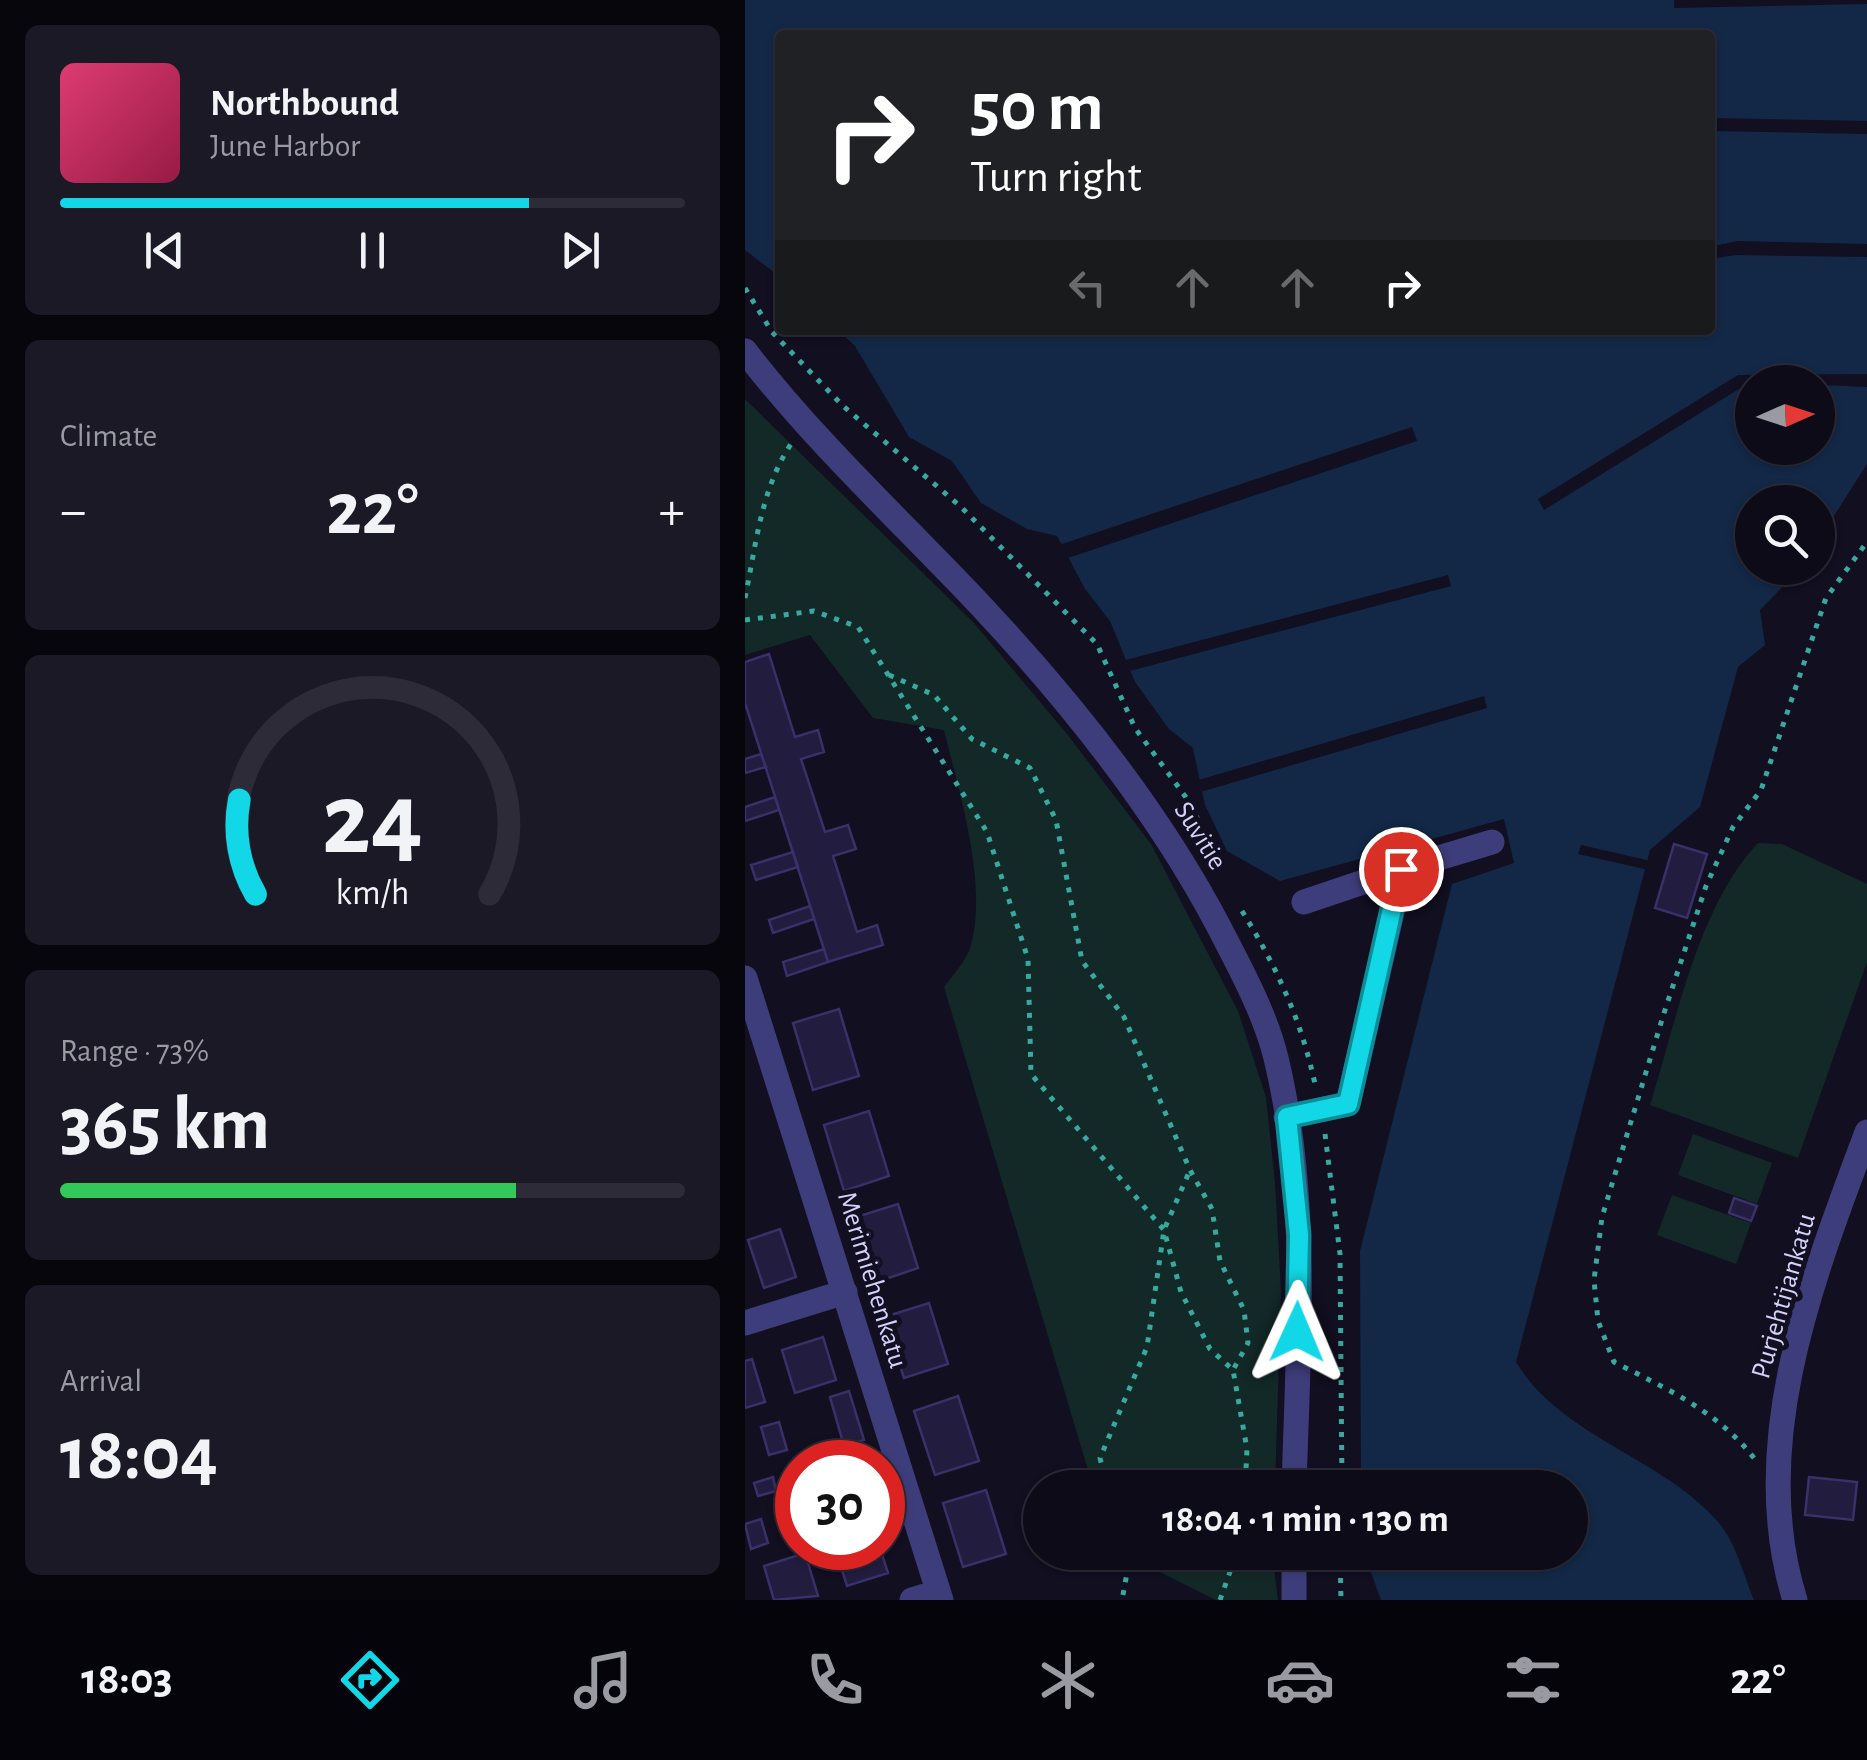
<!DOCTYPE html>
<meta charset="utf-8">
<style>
body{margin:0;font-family:"Alegreya Sans",sans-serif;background:#1b1925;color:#f1f3f6;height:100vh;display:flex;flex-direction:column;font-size:38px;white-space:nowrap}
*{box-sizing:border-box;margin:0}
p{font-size:32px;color:#9a9ba2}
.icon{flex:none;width:55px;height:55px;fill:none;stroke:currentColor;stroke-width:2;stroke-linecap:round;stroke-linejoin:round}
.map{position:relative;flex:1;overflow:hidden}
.details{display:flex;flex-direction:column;gap:25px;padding:25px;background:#07060d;width:745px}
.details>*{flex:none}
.hud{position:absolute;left:30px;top:30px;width:940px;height:305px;border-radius:10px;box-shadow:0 2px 8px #0004,0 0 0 2px #2d2b37;background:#202124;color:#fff;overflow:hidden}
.needle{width:65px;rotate:87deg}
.controls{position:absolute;left:990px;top:365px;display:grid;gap:20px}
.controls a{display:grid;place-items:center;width:100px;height:100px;border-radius:50%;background:#0d0b18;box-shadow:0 2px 8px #0004,0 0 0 2px #2d2b37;font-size:50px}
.speed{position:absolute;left:30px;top:1440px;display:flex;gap:20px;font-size:50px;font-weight:700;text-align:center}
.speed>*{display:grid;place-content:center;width:130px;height:130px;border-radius:50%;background:#0d0b18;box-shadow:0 2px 8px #0004,0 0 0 2px #2d2b37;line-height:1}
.speed .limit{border:15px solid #d22;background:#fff;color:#111}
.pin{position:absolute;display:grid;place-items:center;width:85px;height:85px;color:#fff;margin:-42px;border:5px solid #fff;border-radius:50%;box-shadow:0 2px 10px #0007}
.me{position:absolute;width:110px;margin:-55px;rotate:1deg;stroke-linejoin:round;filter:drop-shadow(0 0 8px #0008)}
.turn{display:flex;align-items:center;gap:35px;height:210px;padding:0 30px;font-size:45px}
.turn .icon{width:130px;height:130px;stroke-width:2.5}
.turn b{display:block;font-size:70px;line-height:85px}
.lanes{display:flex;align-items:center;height:95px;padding:0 30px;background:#0003;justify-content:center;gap:50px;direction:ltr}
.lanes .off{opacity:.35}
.big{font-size:75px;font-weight:700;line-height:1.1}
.details .tile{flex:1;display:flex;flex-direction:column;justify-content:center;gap:15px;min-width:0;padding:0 35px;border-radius:15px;background:#1b1925}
.details .dial{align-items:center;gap:0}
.dial svg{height:260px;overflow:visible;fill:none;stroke:#2d2b37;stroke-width:7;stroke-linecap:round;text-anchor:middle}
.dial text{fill:#f1f3f6;stroke:none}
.song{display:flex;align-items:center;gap:30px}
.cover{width:120px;height:120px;border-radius:15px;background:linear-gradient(135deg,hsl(340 70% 55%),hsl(340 70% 35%))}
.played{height:10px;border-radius:5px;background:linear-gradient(90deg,#12d7e7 75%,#2d2b37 75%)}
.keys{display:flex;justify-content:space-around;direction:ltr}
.heat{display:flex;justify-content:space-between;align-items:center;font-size:55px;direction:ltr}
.charge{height:15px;border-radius:8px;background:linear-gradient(90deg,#34c759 73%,#2d2b37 0)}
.trip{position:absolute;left:278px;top:1470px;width:565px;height:100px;border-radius:50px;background:#0d0b18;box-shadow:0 2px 8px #0004,0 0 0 2px #2d2b37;font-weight:700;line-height:100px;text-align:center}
.tabs{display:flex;height:160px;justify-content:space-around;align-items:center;background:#05040a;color:#9a9ba2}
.tabs .icon{width:70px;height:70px}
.tabs .selected{color:#12d7e7}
.tabs b{font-size:45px;color:#f1f3f6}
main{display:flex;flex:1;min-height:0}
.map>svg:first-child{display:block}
</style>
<main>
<section class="details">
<div class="tile">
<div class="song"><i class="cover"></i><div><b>Northbound</b><p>June Harbor</p></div></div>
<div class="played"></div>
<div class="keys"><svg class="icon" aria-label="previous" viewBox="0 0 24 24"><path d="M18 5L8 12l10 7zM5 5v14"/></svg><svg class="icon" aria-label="pause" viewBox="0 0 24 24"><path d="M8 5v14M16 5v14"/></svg><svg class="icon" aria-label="next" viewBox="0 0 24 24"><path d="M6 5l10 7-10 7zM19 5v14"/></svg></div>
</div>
<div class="tile"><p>Climate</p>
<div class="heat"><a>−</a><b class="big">22°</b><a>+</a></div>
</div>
<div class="tile dial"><svg viewBox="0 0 100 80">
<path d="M14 69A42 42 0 1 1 86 69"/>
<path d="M14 69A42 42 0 0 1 9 40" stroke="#12d7e7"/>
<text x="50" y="56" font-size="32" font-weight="700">24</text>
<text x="50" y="72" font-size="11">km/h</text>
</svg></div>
<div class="tile"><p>Range · 73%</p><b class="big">365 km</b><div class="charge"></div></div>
<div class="tile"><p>Arrival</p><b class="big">18:04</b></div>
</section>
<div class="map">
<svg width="1122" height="1600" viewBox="0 0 1122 1600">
<rect width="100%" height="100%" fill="#110f20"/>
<path fill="#122928" d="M 0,399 L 229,623 L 322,734 L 406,844 L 493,1011 L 521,1097 L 530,1183 L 536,1291 L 530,1487 L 348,1487 L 199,987 C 207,976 221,961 225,948 C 244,886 214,792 199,730 L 128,718 L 65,635 L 0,655 Z
M 1013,843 L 1037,844 L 1122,884 L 1122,962 L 1053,1158 L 905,1105 C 931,1022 953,906 1013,843 Z
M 948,1134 L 1027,1163 L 1012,1204 L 933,1175 Z
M 927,1195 L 1006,1223 L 991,1264 L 912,1235 Z
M 377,1553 L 527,1553 L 533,1600 L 471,1600 Z"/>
<path fill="#122846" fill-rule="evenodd" d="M 0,0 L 1122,0 L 1122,464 L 1073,541 L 1072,502 L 1008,502 L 1008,568 L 1056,568 L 1015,610 L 1020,645 L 993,667 L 955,807 L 905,850 L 771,1362 C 817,1438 918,1457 974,1523 C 991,1543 999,1576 1009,1600 L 636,1600 L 619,1553 L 825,1552 L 825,1488 L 616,1487 L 615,1251 L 707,884 L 769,863 L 759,819 L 535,881 L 482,851 L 460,805 L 448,748 L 424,729 L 390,682 L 365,621 L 340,589 L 312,536 L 282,529 L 236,503 L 207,461 L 164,437 L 110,346 L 93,330 L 965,330 L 965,35 L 35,35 L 35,277 L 0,250 ZM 1008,382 L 1072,382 L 1072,448 L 1008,448 Z"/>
<path fill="#110f20" d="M 929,0 L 1122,0 L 1122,4 L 929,8 Z
M 965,118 L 1122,121 L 1122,134 L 965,131 Z
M 992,241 L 1122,244 L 1122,257 L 991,255 L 965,259 L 965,247 Z
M 1122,374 L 1122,387 L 1008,382 L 1007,387 L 997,387 L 799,510 L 793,499 L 993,375 Z
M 667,427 L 672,441 L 317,560 L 311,546 Z
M 703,575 L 706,586 L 381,672 L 377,661 Z
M 739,696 L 742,708 L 452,793 L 450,781 Z
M 836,845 L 906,861 L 904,870 L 833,854 Z"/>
<path fill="#221c3f" stroke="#3a306a" stroke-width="2.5" d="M 24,654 L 50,737 L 73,730 L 79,752 L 56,759 L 80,832 L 103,825 L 111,849 L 88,856 L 112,932 L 132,925 L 138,945 L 83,962 L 0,703 L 0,662 Z
M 16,754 L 21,767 L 0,773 L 0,759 Z
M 30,797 L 34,810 L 0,821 L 0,807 Z
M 929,844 L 962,854 L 942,918 L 910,908 Z
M 48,852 L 53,867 L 11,880 L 6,865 Z
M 65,906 L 69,919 L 28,933 L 24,920 Z
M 79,949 L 83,962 L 42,976 L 38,962 Z
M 94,1009 L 114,1076 L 68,1090 L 48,1023 Z
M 124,1111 L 144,1176 L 99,1191 L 79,1125 Z
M 989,1198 L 1012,1206 L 1006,1221 L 984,1213 Z
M 153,1204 L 173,1268 L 129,1283 L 108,1218 Z
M 35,1229 L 51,1277 L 19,1288 L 3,1240 Z
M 184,1303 L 203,1364 L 159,1378 L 139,1317 Z
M 78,1337 L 91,1380 L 50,1393 L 37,1350 Z
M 7,1359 L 20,1402 L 0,1408 L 0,1361 Z
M 104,1391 L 119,1440 L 99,1446 L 85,1397 Z
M 213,1396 L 234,1461 L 190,1475 L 169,1411 Z
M 34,1422 L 42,1450 L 24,1455 L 16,1427 Z
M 28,1477 L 31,1491 L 13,1496 L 9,1483 Z
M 1064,1477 L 1112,1482 L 1108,1520 L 1060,1515 Z
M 241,1490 L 261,1554 L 218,1567 L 198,1503 Z
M 16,1519 L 23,1543 L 6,1549 L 0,1524 Z
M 90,1548 L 135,1548 L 143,1573 L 102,1586 Z
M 60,1553 L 73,1596 L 29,1600 L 19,1566 Z"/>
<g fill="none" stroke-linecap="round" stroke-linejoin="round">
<path stroke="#37a99f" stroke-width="5" stroke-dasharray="5 8" stroke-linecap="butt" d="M 0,288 L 27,332 L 98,406 L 215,506 L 352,644 L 390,728 L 448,807 L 467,858
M 0,598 C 11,545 16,489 46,444
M 0,620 L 69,611 L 113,627 L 242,832 L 283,959 L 286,1074 L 419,1230 L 436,1292 L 465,1349 L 488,1370 L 502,1449 L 500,1488
M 144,675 L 189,695 L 227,739 L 285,768 L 311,820 L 337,961 L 379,1017 L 445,1170 L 467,1209 L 475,1261 L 499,1310 L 503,1343 L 488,1370
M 497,911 C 532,967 558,1024 571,1089
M 580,1134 L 595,1254 L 597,1488
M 1009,1458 C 972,1411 922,1389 869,1362 L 853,1321 L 849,1280 L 857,1217 L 919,1013 L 961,886 L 988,827 L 1016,790 L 1081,598 L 1122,542
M 362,1488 L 355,1458 L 402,1347 L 419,1230 L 445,1170
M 377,1552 L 382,1573 L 377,1600
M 595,1552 L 596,1600
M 475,1600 L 492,1552"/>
<path stroke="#3e3d7b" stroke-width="25" d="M 0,351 C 72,444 156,521 236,606 C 327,703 412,809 474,927 C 495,968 520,1013 531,1058 C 565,1198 553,1345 549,1488
M 559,902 L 657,869
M 0,978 L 196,1600
M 541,1117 L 603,1104 L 657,869 L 747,842
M 0,1323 L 100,1292
M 167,1600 L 193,1592
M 549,1600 L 549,1552
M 1050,1600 C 1001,1444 1068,1277 1122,1132"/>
</g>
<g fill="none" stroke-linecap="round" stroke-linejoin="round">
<defs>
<path id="route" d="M 552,1332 L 554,1235 L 542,1117 L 603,1104 L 656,869"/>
</defs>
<use href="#route" stroke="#0c8c96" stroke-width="25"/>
<use href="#route" stroke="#12d7e7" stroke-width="18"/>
</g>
<g text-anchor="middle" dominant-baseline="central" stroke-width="10" stroke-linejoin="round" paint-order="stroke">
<g font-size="28" fill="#d5d1fb" stroke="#110f20">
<text transform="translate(455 836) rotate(58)">Suvitie</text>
<text transform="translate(127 1280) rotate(73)">Merimiehenkatu</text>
<text transform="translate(1039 1296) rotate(-74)">Purjehtijankatu</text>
</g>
</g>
</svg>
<div class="controls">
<a><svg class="needle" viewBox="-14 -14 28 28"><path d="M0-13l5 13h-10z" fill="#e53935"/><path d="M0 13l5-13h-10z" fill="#9a9ba2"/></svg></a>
<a><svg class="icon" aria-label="search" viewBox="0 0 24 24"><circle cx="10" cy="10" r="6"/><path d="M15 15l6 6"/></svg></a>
</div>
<div class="speed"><div class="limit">30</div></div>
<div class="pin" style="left:656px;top:869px;background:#d93025"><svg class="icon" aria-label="arrive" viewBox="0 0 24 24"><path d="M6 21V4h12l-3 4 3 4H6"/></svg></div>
<svg class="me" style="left:552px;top:1332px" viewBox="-20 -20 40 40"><path d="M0-17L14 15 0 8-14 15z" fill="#12d7e7" stroke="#fff" stroke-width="4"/></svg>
<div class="trip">18:04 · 1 min · 130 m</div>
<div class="hud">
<div class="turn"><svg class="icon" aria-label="right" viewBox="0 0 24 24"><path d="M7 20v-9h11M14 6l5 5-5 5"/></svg><div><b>50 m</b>Turn right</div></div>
<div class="lanes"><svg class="icon off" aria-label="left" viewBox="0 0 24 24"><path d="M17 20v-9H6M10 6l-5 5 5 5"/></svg><svg class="icon off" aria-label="ahead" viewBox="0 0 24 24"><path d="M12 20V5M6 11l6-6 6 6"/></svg><svg class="icon off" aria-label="ahead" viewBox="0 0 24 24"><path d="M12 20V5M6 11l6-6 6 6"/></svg><svg class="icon" aria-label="right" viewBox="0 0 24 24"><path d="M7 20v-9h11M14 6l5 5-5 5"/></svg></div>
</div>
</div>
</main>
<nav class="tabs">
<b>18:03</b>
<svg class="icon selected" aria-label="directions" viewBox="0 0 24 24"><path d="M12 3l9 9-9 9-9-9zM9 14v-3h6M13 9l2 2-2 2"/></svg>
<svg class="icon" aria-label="music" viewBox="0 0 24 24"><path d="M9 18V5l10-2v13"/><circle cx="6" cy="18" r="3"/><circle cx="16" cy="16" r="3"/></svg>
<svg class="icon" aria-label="phone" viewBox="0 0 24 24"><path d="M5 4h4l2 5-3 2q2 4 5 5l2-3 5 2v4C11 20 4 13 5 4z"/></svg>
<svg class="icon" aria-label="climate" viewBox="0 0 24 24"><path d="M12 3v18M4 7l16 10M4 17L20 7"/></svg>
<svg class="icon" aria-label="car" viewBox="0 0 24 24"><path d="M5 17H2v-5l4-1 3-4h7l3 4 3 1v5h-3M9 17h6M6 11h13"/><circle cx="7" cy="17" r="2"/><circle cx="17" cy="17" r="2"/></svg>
<svg class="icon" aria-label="filters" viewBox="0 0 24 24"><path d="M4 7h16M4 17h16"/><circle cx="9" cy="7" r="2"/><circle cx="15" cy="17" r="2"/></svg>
<b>22°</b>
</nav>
